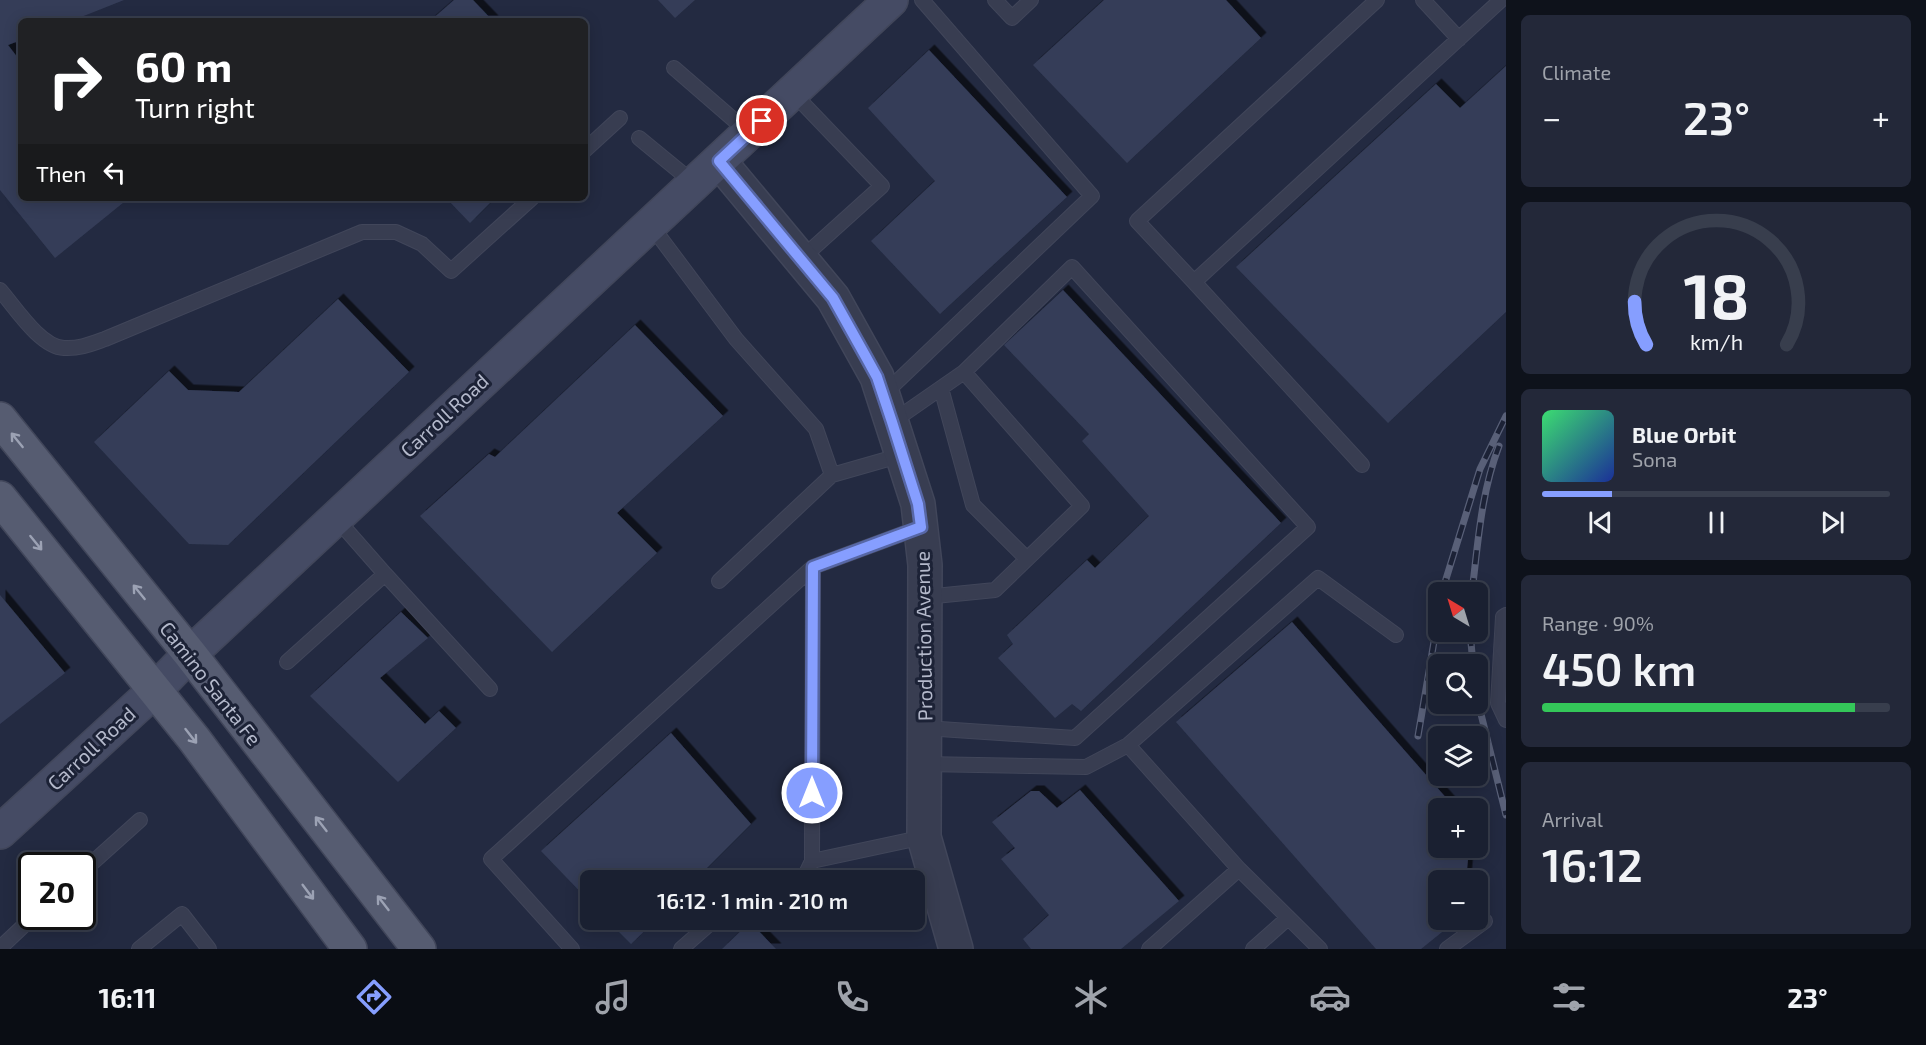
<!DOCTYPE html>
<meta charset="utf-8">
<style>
body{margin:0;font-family:"Exo 2",sans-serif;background:#232839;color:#f1f3f6;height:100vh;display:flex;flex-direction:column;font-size:22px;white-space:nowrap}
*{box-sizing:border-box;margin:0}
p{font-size:20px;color:#9fa3ab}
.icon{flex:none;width:33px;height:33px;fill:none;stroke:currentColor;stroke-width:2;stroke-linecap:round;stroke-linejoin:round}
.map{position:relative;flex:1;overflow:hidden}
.sheet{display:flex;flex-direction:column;gap:15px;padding:15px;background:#0e121b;width:420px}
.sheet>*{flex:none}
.banner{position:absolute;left:18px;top:18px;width:570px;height:183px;border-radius:9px;box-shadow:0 3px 15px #0003,0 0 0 2px #383e4d;background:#202124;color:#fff;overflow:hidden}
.needle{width:39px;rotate:322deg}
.controls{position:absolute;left:1428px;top:582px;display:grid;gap:12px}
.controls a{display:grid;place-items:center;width:60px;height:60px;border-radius:9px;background:#1a2031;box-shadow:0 3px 15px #0003,0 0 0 2px #383e4d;font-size:30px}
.speed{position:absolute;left:18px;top:852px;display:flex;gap:12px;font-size:30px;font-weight:700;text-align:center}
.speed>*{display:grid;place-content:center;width:78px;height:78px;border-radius:50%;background:#1a2031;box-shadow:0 3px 15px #0003,0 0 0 2px #383e4d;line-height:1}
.speed .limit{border:3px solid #111;border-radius:9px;background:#fff;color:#111}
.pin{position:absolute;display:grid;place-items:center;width:51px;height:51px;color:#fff;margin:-26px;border:3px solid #fff;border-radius:50%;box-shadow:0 2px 6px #0007}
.me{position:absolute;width:66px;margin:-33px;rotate:0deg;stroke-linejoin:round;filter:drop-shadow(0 0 4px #0008)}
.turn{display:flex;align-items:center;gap:21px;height:126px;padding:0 18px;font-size:27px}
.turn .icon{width:78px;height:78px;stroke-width:2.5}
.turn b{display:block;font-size:42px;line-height:51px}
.then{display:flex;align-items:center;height:57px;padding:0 18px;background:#0003;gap:12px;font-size:22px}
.big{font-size:45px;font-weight:600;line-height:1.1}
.sheet .tile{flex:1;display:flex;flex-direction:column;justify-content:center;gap:9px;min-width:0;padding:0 21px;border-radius:9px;background:#232839}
.sheet .dial{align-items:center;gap:0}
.dial svg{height:156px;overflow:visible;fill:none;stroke:#383e4d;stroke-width:7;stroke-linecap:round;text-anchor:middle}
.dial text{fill:#f1f3f6;stroke:none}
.song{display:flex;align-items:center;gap:18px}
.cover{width:72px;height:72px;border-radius:9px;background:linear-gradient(135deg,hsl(140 70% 55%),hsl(230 70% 35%))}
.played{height:6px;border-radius:3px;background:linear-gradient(90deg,#869eff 20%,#383e4d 20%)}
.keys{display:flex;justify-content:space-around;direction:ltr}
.heat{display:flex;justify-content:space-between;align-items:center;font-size:33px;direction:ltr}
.charge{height:9px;border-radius:4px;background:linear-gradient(90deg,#34c759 90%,#383e4d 0)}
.trip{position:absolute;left:580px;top:870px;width:345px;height:60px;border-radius:9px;background:#1a2031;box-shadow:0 3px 15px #0003,0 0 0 2px #383e4d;font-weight:600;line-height:60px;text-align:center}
.tab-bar{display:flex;height:96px;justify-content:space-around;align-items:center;background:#0a0d14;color:#9fa3ab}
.tab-bar .icon{width:42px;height:42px}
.tab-bar .active{color:#869eff}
.tab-bar b{font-size:27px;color:#f1f3f6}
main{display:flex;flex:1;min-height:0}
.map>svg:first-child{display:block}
</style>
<main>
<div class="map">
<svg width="1506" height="949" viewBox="0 0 1506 949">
<defs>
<filter id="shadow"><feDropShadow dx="5.5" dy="-5.5" stdDeviation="0" flood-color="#0009"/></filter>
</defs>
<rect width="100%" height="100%" fill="#232a41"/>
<path fill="#353d58" filter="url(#shadow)" d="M 0,0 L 124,0 L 71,21 L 21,21 L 21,40 L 8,45 L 21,62 L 21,198 L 129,198 L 55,258 L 0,190 Z
M 454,0 L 473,0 L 493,21 L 430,21 Z
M 658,0 L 695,0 L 675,18 Z
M 1104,0 L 1226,0 L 1261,38 L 1127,163 L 1033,65 Z
M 929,50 L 1067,197 L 940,314 L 871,241 L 935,181 L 868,108 Z
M 1506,66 L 1506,312 L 1388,423 L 1236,267 L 1436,84 L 1460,108 Z
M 446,198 L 495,198 L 470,223 Z
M 1063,290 L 1281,523 L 1081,711 L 1072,704 L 1055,718 L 998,658 L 1013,644 L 1007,635 L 1087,560 L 1095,568 L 1149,516 L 1082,441 L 1089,434 L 1004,345 Z
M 338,299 L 409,372 L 228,545 L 189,544 L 94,442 L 169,371 L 188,390 L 239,392 Z
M 635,325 L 723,416 L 617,513 L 657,553 L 552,652 L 420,516 L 489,454 L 495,457 Z
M 0,595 L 65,673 L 0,724 Z
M 401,612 L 428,638 L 380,678 L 425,724 L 439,711 L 456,728 L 398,782 L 310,696 Z
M 1292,622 L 1455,808 L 1438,808 L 1438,848 L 1469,848 L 1466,880 L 1438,880 L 1438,920 L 1457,920 L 1421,949 L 1376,949 L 1176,722 Z
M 671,733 L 751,824 L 695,880 L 591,880 L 591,903 L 541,851 Z
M 1080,790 L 1179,901 L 1121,949 L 1031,949 L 1023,939 L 1049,915 L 1001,859 L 1015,848 L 992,822 L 1031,791 L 1039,791 L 1057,808 Z
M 607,920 L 656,920 L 631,944 Z
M 750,922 L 776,949 L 722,949 Z"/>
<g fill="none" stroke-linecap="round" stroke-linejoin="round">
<defs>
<path id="service" d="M 995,0 L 1012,18 L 1031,0
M 1423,0 L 1459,39
M 674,68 L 749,133
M 792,92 L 882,186 L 801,259
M 639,138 L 695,184
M 585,150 L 620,118
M 650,224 L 736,339 L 816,429 L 832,475 L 719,581
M 1194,282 L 1137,221 L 1377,0
M 0,290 C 15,307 40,347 64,348 C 79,349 91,344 105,339 L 362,232 L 396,232 L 422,244 L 451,271 L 532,198
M 941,388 L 973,505 L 1027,559
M 884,394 L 1092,196 L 922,0
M 892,422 L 964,372 L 1082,506 L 995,590 L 925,597
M 1362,465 L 1194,282 L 1501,0
M 832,475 L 902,455
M 813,567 L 921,527
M 385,574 L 490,689
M 1506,615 L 1503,617 L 1498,703 L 1506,720
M 287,662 L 385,574 L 335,517
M 925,728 L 1075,738 L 1308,527 L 1072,267 L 964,372
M 1128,745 L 1318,578 L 1396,635
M 924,764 L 1086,767 L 1128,745 L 1239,869 L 1149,949
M 812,861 L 924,837
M 1239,869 L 1320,949
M 82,872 L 140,820
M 0,948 L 34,916
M 139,949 L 182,914 L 209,949
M 572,949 L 491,859 L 813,567 L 812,861 L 803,880
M 681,949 L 714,920
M 1253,949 L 1288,918
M 1447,949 L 1485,921"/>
<path id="tertiary" d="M 719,161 L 833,298 L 877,377 L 918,504 L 925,565 L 924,837 L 956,949"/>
<path id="secondary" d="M 0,832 L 154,691 L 190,654 C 422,435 657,218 891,0"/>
<path id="primary" d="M 0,419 L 190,654 L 419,949
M 0,498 L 194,739 L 350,949"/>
</defs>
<use href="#service" stroke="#41465a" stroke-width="16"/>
<use href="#tertiary" stroke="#41465a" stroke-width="36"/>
<use href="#secondary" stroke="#41465a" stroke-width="36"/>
<use href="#primary" stroke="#41465a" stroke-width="36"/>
<use href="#service" stroke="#383d51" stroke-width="14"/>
<use href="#tertiary" stroke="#383d51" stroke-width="33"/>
<use href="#secondary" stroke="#454b64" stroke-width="33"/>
<use href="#primary" stroke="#565c71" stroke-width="33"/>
<defs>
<path id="rail" d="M 1443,592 L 1446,579 L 1480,469 L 1506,416
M 1472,592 C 1478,543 1481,493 1499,446
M 1470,632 L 1473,664
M 1478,702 L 1506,815
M 1418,736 L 1438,618"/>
</defs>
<use href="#rail" stroke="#596078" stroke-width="7"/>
<use href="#rail" stroke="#1c2236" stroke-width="4.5" stroke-dasharray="14" stroke-linecap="butt"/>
</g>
<defs><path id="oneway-shaft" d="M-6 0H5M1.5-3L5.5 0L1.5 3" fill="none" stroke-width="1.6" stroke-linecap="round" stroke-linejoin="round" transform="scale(1.5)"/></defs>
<g stroke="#9ca2b4">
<use href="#oneway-shaft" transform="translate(17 440) rotate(-129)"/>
<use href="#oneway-shaft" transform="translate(36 543) rotate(51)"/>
<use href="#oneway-shaft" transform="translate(139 592) rotate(-129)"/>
<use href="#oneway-shaft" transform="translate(191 736) rotate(52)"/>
<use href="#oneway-shaft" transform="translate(321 824) rotate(-128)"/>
<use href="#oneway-shaft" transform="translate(308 892) rotate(53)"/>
<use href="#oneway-shaft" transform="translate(383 903) rotate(-128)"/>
</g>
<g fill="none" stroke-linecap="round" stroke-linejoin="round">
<defs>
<path id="route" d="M 762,121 L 719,161 L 833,298 L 866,357 L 877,377 L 892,422 L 918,504 L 921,527 L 813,567 L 812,793"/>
</defs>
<use href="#route" stroke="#5767a6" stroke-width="15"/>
<use href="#route" stroke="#869eff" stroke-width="10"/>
</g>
<g text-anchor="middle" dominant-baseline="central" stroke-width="6" stroke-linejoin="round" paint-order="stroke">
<g font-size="20" fill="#b4b9cb" stroke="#1c2236">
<text transform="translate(444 415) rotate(-43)">Carroll Road</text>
<text transform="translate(923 636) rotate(-91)">Production Avenue</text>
<text transform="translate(211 683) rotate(52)">Camino Santa Fe</text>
<text transform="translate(91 748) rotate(-43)">Carroll Road</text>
</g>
</g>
</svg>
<div class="controls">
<a><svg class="needle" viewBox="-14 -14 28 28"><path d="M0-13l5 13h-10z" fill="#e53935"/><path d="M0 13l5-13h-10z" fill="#9fa3ab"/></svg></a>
<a><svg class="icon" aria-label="search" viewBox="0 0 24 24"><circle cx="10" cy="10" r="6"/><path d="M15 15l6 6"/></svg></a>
<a><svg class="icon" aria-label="layers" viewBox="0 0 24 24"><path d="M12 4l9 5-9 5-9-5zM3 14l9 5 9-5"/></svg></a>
<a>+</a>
<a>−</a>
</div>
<div class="speed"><div class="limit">20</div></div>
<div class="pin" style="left:762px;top:121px;background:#d93025"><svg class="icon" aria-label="arrive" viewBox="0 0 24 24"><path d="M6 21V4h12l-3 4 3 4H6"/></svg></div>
<svg class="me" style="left:812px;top:793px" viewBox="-20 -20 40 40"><circle r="17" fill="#869eff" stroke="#fff" stroke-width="3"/><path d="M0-11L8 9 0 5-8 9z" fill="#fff"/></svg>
<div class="trip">16:12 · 1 min · 210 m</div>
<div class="banner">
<div class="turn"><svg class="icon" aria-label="right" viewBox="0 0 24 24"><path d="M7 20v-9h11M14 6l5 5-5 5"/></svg><div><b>60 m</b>Turn right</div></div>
<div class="then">Then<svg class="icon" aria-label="left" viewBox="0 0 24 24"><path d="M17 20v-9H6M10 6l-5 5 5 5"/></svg></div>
</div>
</div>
<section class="sheet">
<div class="tile"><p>Climate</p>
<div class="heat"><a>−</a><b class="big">23°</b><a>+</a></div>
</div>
<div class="tile dial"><svg viewBox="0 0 100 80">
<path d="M14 69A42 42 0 1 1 86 69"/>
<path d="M14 69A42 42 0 0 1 8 47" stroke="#869eff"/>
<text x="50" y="56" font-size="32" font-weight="700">18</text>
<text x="50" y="72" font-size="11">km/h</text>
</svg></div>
<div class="tile">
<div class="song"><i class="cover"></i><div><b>Blue Orbit</b><p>Sona</p></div></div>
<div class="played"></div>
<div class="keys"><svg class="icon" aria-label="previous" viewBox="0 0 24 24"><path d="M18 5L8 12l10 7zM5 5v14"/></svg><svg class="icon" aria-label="pause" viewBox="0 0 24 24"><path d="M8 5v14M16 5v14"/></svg><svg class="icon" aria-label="next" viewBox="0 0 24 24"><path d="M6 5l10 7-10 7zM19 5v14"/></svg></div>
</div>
<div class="tile"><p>Range · 90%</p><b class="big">450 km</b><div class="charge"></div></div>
<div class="tile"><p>Arrival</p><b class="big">16:12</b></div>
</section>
</main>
<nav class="tab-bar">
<b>16:11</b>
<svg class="icon active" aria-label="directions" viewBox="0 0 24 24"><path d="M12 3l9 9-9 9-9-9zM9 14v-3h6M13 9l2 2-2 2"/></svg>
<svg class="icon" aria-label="music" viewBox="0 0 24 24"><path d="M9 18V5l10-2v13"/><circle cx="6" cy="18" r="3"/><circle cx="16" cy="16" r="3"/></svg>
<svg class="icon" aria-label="phone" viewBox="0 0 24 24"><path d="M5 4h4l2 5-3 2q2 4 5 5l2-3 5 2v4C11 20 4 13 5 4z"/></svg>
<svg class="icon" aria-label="climate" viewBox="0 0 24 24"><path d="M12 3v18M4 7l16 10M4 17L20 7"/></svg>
<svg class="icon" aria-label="car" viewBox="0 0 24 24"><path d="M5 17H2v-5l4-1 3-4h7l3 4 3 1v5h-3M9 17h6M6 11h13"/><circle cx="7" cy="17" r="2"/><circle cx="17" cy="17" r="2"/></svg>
<svg class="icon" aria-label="filters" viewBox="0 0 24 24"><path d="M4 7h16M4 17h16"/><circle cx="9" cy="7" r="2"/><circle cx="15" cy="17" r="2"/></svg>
<b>23°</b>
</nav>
